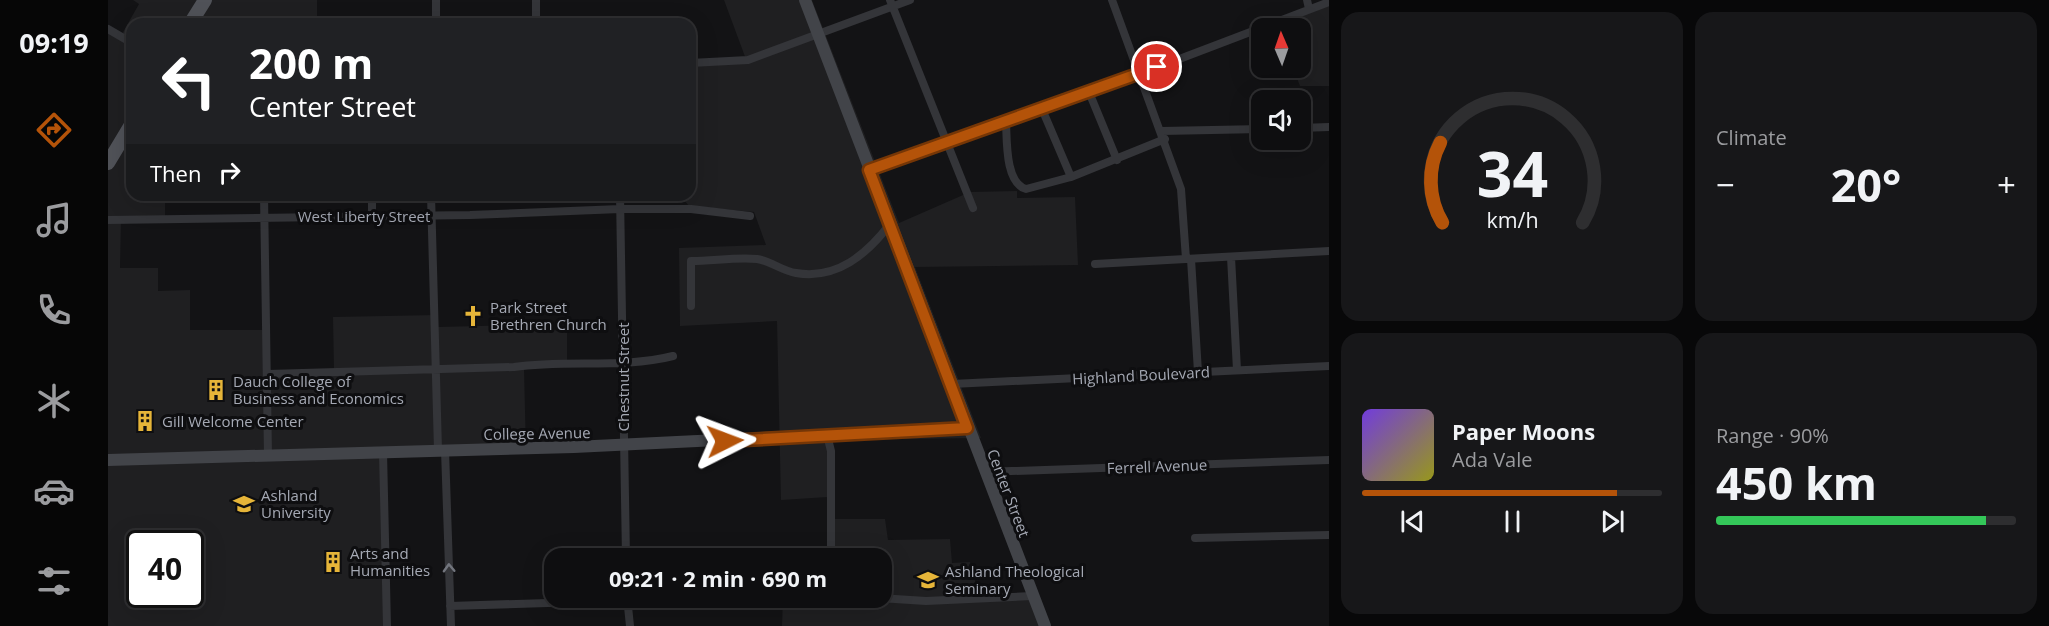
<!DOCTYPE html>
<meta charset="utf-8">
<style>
body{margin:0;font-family:"Open Sans",sans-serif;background:#171719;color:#f1f3f6;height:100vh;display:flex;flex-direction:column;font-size:22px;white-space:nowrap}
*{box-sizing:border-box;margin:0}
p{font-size:20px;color:#9b9c9f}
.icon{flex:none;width:33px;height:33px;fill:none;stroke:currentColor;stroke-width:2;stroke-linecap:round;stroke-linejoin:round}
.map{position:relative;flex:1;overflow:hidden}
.side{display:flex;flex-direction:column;gap:12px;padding:12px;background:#080809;width:720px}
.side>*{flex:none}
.hud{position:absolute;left:18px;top:18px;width:570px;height:183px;border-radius:18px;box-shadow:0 6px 24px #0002,0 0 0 2px #2e2e30;background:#202124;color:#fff;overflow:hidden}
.needle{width:39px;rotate:358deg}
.controls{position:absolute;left:1143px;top:18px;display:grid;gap:12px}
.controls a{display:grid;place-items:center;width:60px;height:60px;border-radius:12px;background:#0e0e10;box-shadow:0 6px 24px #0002,0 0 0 2px #2e2e30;font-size:30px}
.speed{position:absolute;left:18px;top:530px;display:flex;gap:12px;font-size:30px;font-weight:700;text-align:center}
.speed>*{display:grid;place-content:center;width:78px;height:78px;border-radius:50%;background:#0e0e10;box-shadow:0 6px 24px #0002,0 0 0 2px #2e2e30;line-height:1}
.speed .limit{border:3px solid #111;border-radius:9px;background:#fff;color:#111}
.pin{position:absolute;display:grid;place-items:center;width:51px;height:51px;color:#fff;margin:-26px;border:3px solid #fff;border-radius:50%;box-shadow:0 2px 6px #0007}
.me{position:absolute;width:66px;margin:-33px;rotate:87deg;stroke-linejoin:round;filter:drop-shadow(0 0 4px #0008)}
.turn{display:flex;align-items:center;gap:21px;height:126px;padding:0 24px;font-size:27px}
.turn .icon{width:78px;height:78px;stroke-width:2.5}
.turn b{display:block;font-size:42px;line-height:51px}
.then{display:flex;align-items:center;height:57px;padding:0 24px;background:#0003;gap:12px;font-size:22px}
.big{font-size:45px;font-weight:700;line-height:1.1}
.side .widget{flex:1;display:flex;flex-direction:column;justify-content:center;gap:9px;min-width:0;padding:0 21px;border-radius:18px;background:#171719}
.side .dial{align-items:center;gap:0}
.dial svg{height:156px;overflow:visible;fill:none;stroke:#2e2e30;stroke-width:7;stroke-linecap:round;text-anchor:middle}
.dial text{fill:#f1f3f6;stroke:none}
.song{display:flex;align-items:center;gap:18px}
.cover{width:72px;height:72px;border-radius:9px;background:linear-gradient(135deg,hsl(260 70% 55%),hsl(60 70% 35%))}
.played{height:6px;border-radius:3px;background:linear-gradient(90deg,#b45309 85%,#2e2e30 85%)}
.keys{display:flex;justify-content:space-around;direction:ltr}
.heat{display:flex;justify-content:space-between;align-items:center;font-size:33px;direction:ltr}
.charge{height:9px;border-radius:4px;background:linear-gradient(90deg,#34c759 90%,#2e2e30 0)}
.side .tiles{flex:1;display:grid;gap:12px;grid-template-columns:repeat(2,1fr)}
.trip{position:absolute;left:436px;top:548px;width:348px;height:60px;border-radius:18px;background:#0e0e10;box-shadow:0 6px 24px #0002,0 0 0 2px #2e2e30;font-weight:700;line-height:60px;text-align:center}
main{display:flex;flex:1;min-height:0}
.tab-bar{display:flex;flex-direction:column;width:108px;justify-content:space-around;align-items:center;background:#060606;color:#9b9c9f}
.tab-bar .icon{width:42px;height:42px}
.tab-bar .current{color:#b45309}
.tab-bar b{font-size:27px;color:#f1f3f6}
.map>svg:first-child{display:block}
</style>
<main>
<nav class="tab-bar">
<b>09:19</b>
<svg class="icon current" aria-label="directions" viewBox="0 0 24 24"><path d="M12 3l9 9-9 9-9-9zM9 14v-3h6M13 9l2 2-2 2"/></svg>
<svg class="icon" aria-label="music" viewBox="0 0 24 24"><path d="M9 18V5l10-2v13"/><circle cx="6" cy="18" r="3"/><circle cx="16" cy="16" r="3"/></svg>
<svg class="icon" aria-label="phone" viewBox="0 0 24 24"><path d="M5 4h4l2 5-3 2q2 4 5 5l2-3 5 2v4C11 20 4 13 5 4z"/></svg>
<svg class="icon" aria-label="climate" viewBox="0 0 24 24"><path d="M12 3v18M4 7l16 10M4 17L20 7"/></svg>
<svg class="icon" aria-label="car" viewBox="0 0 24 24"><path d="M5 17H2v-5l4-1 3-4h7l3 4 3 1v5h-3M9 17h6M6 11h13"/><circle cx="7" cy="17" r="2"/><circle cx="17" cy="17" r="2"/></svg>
<svg class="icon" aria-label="filters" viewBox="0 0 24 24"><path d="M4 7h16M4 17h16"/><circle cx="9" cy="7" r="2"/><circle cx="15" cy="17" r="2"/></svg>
</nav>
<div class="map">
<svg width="1221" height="626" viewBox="0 0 1221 626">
<rect width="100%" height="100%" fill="#131315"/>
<path fill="#1f1f21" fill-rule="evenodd" d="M 25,0 L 209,0 L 209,24 L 24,24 L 24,195 L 57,195 L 57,217 L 13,218 L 12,268 L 50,268 L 50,291 L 82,290 L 82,330 L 157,330 L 158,372 L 226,371 L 225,317 L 329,315 L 330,327 L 409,325 L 420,331 L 459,330 L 459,367 L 416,368 L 418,453 L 272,458 L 276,626 L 0,626 L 0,26 L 14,34 L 31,4 ZM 32,543 L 82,543 L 82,594 L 32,594 Z
M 616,0 L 704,0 L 791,223 L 862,192 L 909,191 L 909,198 L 967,197 L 970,265 L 807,267 L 873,438 L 719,440 L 720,497 L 673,500 L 669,321 L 572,326 L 571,248 L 658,245 L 646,212 L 581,206 L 572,195 L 582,195 L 582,61 L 639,62 Z
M 1221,4 L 1221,86 L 1192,86 L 1185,68 L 1192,68 L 1192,28 L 1170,28 L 1169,24 Z
M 721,519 L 777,519 L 780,540 L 842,539 L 844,563 L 862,562 L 871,596 L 924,596 L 937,626 L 674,626 L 675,597 L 774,597 L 774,558 L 722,558 Z"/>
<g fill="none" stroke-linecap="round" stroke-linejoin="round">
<path stroke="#343539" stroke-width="8" d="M 328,0 L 328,24
M 782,0 L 865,208
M 1004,0 L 1073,189 L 1078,259
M 1199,0 L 1201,9
M 428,24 L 428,0
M 0,29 L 24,43
M 582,63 L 640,60 L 802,0
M 981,92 L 1009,160
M 934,109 L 963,177
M 898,122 C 899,140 897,183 918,189 L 963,177 L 1057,139
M 1192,128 L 1221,127
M 1054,131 L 1154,129
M 761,170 L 1032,74 L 1221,2
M 156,195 L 160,455
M 323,195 L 330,450
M 512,195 L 518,558
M 264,216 L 264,195
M 0,220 L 362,215 L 512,209 L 583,209 L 642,216
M 1123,257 L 1129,370
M 1083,259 L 1090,372
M 987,264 L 1221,251
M 583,306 L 583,261 C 605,261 628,257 649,259 C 663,261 674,271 688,273 C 729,280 759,254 782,224
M 160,374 L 406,367 C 459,359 514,369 565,356
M 844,384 L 1221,366
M 719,435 L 723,451 L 723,558
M 337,450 L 343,626
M 275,452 L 279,626
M 877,472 L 1221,460
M 1087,538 L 1221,535
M 519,597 L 522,626
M 756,597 L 818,601 L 924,596
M 342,606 L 630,597"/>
<path stroke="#424449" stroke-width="12" d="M 697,0 L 937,626
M 0,460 L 466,447 L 859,428"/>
<path stroke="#505258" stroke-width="14" d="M 82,24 L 97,0
M 0,163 L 24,123"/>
</g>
<defs><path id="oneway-chevron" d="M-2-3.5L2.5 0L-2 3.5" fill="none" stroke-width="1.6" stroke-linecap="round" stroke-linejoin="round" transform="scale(1.5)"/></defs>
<use stroke="#72757d" href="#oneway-chevron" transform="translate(341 568) rotate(-92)"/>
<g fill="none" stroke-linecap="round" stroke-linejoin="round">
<defs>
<path id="route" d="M 617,441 L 859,428 L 761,170 L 1049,67"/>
</defs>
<use href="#route" stroke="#753606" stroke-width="15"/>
<use href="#route" stroke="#b45309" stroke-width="10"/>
</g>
<defs>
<symbol id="church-bare" viewBox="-9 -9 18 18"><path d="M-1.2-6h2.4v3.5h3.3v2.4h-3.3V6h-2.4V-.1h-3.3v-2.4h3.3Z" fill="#e6b539" stroke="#0e0e10" stroke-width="2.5" paint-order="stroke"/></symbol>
<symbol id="building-bare" viewBox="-9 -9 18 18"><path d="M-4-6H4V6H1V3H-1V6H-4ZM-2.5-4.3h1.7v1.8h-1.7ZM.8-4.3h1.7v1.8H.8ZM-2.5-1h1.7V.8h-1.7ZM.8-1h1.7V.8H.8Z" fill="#e6b539" stroke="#0e0e10" stroke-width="2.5" paint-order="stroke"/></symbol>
<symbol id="university-bare" viewBox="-9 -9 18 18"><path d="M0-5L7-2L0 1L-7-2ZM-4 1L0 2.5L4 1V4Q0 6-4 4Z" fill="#e6b539" stroke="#0e0e10" stroke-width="2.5" paint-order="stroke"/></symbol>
</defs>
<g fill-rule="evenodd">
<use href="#church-bare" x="350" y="301" width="30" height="30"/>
<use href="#building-bare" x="93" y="375" width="30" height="30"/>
<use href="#building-bare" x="22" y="406" width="30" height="30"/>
<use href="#university-bare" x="121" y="489" width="30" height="30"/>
<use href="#building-bare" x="210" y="547" width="30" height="30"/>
<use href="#university-bare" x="805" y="565" width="30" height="30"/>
</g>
<g text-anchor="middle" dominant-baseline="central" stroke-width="6" stroke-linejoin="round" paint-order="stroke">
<g font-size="15" fill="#a5a9b4" stroke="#0e0e10">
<text x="256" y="216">West Liberty Street</text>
<text transform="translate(1033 375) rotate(-3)">Highland Boulevard</text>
<text transform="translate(515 377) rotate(-90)">Chestnut Street</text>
<text transform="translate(429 433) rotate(-1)">College Avenue</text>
<text transform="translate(1049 466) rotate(-2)">Ferrell Avenue</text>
<text transform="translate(901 493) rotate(69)">Center Street</text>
</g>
<g font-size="15" fill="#a5a9b4" stroke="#0e0e10" text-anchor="start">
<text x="382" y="307">Park Street<tspan x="382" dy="17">Brethren Church</tspan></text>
<text x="125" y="381">Dauch College of<tspan x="125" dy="17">Business and Economics</tspan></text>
<text x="54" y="421">Gill Welcome Center</text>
<text x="153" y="495">Ashland<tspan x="153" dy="17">University</tspan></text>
<text x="242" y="553">Arts and<tspan x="242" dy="17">Humanities</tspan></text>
<text x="837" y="571">Ashland Theological<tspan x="837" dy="17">Seminary</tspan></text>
</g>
</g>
</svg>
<div class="controls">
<a><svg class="needle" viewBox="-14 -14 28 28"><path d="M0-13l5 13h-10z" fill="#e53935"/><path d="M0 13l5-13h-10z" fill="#9b9c9f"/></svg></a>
<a><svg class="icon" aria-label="sound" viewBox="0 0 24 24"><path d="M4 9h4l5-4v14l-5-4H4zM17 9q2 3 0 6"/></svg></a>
</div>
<div class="speed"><div class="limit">40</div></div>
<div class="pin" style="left:1049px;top:67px;background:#d93025"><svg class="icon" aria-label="arrive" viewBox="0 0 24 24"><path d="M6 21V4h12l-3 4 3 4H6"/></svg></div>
<svg class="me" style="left:617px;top:441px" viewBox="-20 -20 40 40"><path d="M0-17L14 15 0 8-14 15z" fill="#b45309" stroke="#fff" stroke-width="4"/></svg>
<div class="trip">09:21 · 2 min · 690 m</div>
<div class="hud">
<div class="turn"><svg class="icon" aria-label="left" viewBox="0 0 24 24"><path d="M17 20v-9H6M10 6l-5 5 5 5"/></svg><div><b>200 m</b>Center Street</div></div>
<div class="then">Then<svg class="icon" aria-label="right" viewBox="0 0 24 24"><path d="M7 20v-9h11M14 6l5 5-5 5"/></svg></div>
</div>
</div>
<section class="side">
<div class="tiles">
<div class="widget dial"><svg viewBox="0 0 100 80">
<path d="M14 69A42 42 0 1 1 86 69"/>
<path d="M14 69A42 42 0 0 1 13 28" stroke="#b45309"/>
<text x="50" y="56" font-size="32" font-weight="700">34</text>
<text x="50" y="72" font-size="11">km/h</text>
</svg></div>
<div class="widget"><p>Climate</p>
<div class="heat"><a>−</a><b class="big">20°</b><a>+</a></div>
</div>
<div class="widget">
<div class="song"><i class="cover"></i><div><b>Paper Moons</b><p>Ada Vale</p></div></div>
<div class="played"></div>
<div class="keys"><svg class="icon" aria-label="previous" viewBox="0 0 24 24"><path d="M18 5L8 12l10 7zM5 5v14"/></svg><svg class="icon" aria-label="pause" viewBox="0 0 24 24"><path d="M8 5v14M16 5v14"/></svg><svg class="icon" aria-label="next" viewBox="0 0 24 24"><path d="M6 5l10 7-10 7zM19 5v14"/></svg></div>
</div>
<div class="widget"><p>Range · 90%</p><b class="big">450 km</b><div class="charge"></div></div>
</div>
</section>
</main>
